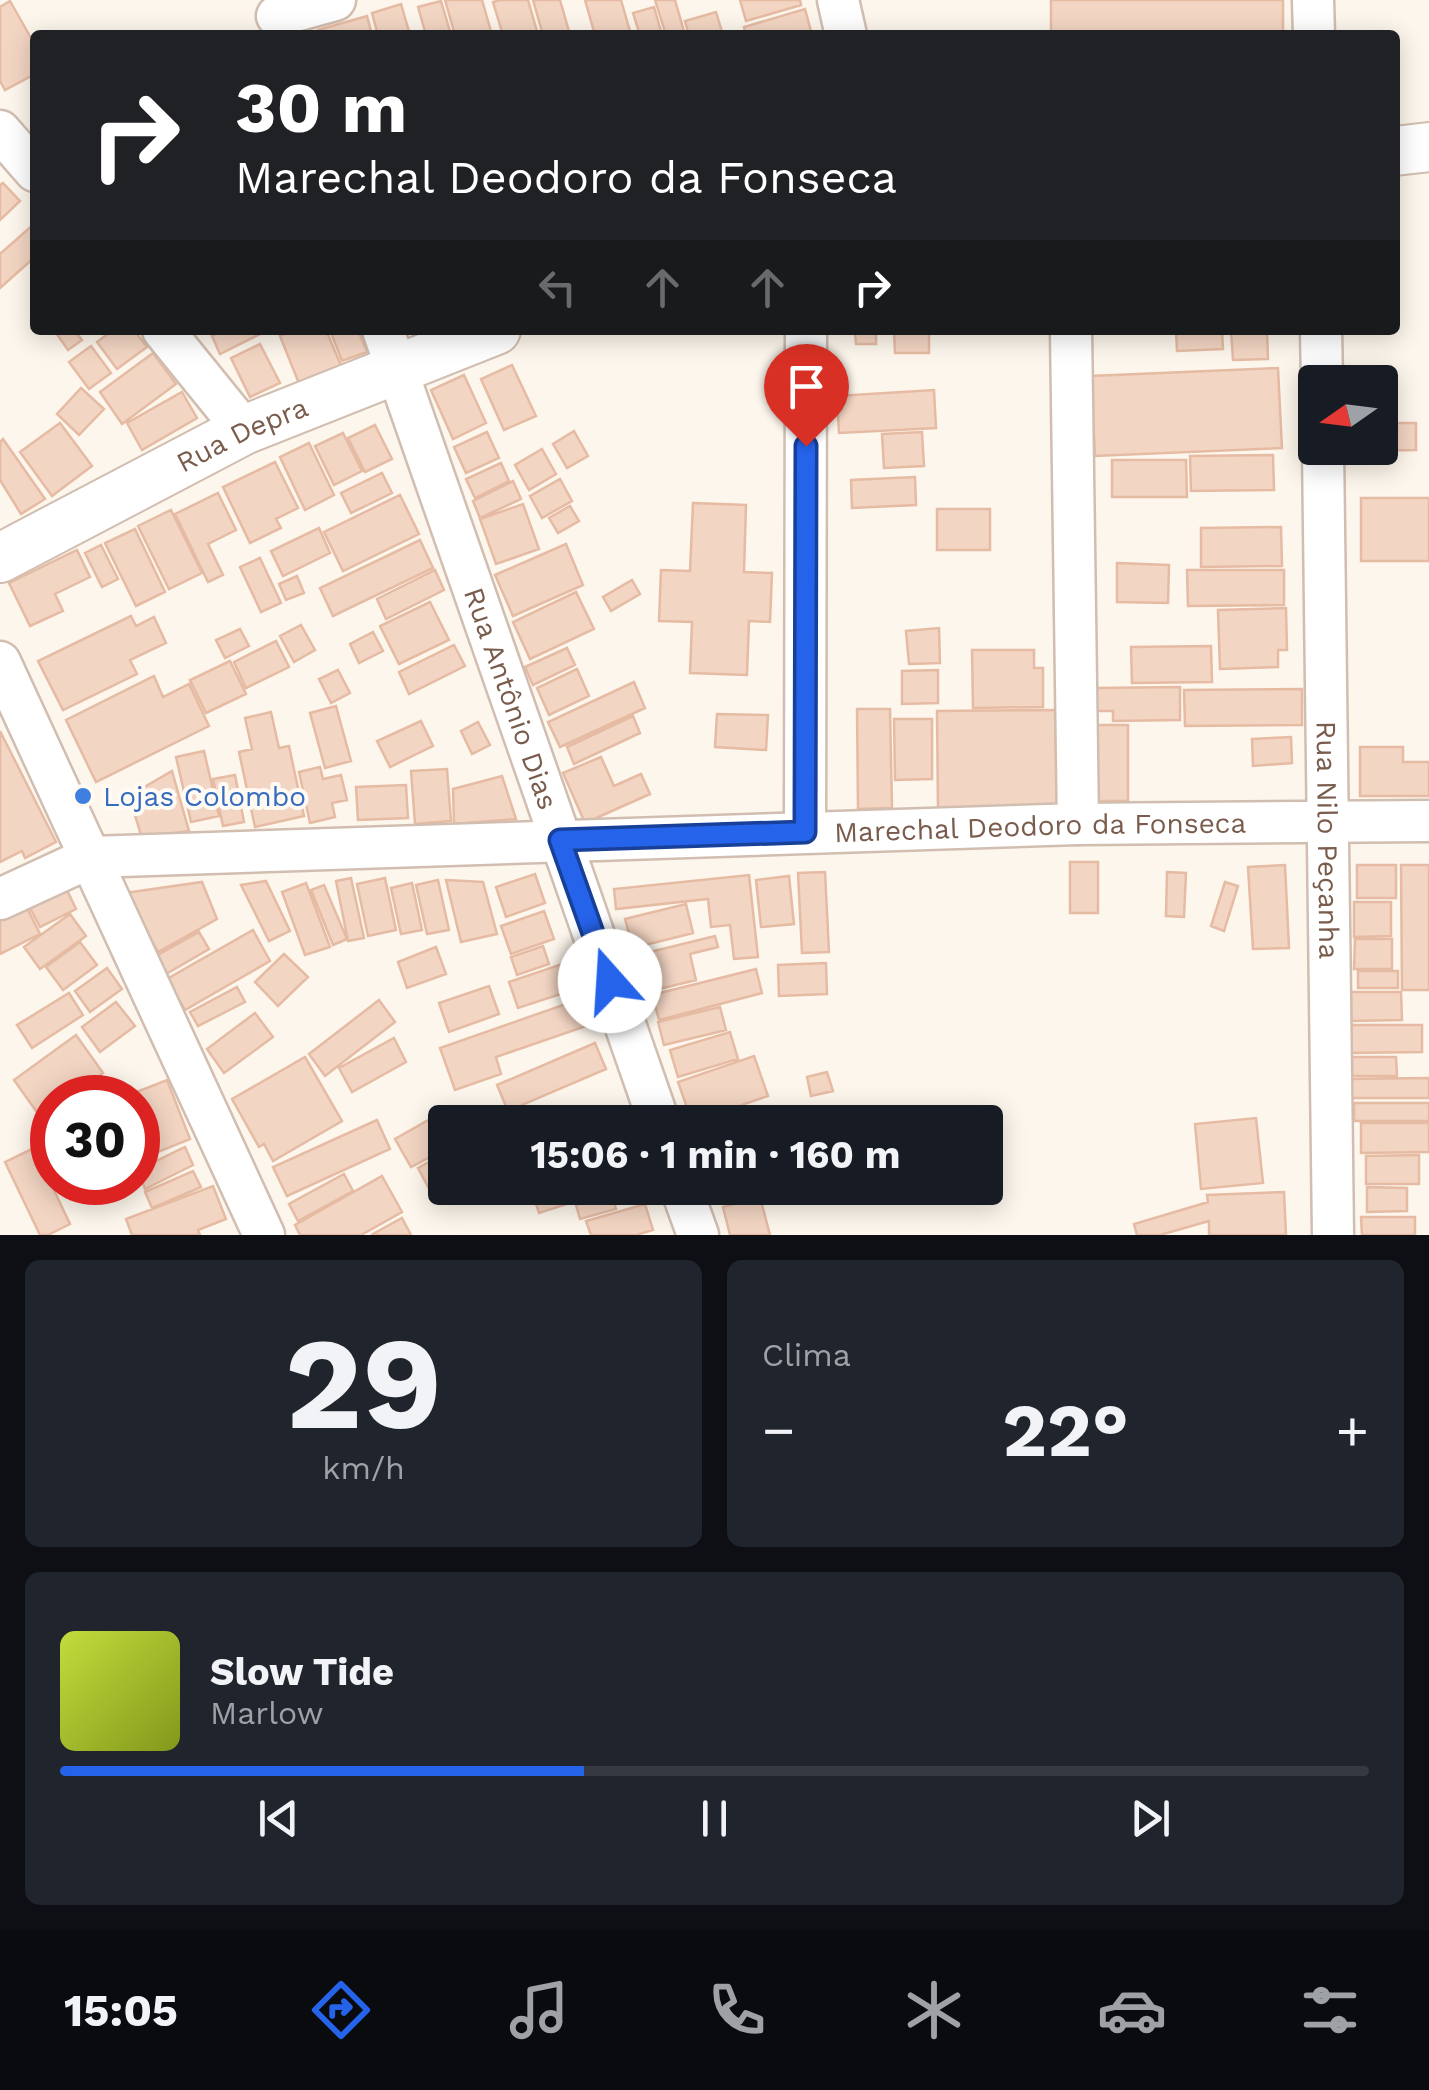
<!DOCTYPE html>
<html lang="pt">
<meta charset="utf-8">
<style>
body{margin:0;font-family:"Work Sans",sans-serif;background:#20242c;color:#f1f3f6;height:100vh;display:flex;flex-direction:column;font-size:38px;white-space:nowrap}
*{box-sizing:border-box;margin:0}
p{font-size:32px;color:#9ea1a6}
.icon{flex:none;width:55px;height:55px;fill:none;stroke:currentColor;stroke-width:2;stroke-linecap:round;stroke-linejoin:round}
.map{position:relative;height:1235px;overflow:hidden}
.side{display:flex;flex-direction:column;gap:25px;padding:25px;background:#0d0f14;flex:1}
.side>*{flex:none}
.banner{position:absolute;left:30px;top:30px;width:1370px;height:305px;border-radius:10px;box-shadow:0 5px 25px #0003;background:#202124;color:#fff;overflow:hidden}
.needle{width:65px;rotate:256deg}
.controls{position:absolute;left:1298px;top:365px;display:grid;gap:20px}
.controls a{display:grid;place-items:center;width:100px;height:100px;border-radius:10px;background:#171b24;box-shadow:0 5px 25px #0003;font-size:50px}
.speed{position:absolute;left:30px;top:1075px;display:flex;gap:20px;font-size:50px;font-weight:700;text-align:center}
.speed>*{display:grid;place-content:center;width:130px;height:130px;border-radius:50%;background:#171b24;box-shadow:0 5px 25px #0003;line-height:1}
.speed .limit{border:15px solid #d22;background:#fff;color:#111}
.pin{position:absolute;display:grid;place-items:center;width:85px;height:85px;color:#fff;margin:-102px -42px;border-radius:50% 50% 50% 0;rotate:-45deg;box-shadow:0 0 10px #0007}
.pin .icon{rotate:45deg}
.me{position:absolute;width:110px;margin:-55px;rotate:341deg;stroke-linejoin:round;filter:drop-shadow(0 0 8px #0008)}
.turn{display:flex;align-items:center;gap:35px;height:210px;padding:0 40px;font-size:45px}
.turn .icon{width:130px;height:130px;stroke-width:2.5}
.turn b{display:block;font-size:70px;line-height:85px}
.lanes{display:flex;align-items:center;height:95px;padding:0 40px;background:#0003;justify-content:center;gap:50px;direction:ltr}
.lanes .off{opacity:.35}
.big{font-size:75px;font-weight:700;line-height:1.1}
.side .widget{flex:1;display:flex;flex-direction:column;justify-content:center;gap:15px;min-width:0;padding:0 35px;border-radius:15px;background:#20242c}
.side .dial{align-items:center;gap:0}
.dial b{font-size:130px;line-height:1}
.song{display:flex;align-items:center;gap:30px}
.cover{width:120px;height:120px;border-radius:15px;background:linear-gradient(135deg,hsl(70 70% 55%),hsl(70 70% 35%))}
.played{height:10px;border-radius:5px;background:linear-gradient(90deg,#2563eb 40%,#363941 40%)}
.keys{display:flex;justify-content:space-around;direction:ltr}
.heat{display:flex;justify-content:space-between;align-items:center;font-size:55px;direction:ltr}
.side .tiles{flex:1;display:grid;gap:25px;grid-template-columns:1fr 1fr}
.widget:last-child{grid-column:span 2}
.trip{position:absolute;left:428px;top:1105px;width:575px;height:100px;border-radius:10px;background:#171b24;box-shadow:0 5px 25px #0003;font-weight:700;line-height:100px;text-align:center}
.tabs{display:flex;height:160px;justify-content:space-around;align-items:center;background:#090b0e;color:#9ea1a6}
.tabs .icon{width:70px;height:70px}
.tabs .current{color:#2563eb}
.tabs b{font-size:45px;color:#f1f3f6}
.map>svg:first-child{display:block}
</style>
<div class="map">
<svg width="1429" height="1235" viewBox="0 0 1429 1235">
<rect width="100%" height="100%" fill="#fdf6ec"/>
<path fill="#f3d5c3" stroke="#e6bba3" stroke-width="2.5" d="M 445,0 L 482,0 L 492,35 L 455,35 Z
M 500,0 L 528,0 L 538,35 L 503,35 L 493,2 Z
M 533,0 L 560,0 L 570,35 L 543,35 Z
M 585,0 L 621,0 L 631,35 L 595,35 Z
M 655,0 L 675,0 L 685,35 L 666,35 Z
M 740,0 L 800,0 L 801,5 L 746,21 Z
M 1051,0 L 1283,0 L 1283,35 L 1051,35 Z
M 10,1 L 35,45 L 35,74 L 5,90 L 0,81 L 0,7 Z
M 441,1 L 451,35 L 426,35 L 418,7 Z
M 401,4 L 410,35 L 378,35 L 372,13 Z
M 654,7 L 662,35 L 640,35 L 633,13 Z
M 805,9 L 812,35 L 746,35 L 744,27 Z
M 716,12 L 723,35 L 689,35 L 685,21 Z
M 367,16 L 372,35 L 319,35 L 318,30 Z
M 3,183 L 20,201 L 0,220 L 0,185 Z
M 35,223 L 35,257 L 0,288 L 0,254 Z
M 54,330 L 74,330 L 82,340 L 68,350 Z
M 113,330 L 134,330 L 147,347 L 117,369 L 97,342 Z
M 224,330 L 261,330 L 262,333 L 220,354 L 212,336 Z
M 326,330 L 342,368 L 300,386 L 280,336 L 294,330 Z
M 330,330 L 358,330 L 367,352 L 342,361 Z
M 845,330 L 876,330 L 876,344 L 856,344 L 855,333 L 845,333 Z
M 894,330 L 929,330 L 929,353 L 895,353 Z
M 1176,330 L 1222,330 L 1223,349 L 1177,351 Z
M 1231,330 L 1267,330 L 1268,359 L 1233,360 Z
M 260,344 L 280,383 L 250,397 L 231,358 Z
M 91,346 L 111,373 L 89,389 L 69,362 Z
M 153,353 L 176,384 L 122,424 L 100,392 Z
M 512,365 L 536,416 L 504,430 L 481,379 Z
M 1278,368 L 1282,448 L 1095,456 L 1091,376 Z
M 464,375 L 486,423 L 453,439 L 431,390 Z
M 81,388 L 104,409 L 79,435 L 57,414 Z
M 934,390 L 936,428 L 839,433 L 837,396 Z
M 182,392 L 197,418 L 142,450 L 127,423 Z
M 60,423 L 92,466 L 52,496 L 20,452 Z
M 1380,423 L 1416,423 L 1416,450 L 1359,451 L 1359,448 L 1380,448 Z
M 375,425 L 392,459 L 365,472 L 348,438 Z
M 574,431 L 588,456 L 567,468 L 553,444 Z
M 487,432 L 499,458 L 466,473 L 454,447 Z
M 922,432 L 924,466 L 884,468 L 882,434 Z
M 343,433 L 362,471 L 334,485 L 315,446 Z
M 3,439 L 45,499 L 21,514 L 0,480 L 0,442 Z
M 309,443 L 334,495 L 305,510 L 280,457 Z
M 542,449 L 556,474 L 529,490 L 515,465 Z
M 1273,455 L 1274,490 L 1191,491 L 1190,456 Z
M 1112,460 L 1186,460 L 1187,497 L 1112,497 Z
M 275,462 L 298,508 L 276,519 L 281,528 L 250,543 L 223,487 Z
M 501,463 L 509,481 L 475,498 L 466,479 Z
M 382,473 L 392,493 L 351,513 L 341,493 Z
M 915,477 L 916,505 L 852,508 L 851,480 Z
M 560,479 L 572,501 L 542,518 L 530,496 Z
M 513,481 L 521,499 L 480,518 L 473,501 Z
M 218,493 L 236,530 L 208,544 L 223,575 L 208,582 L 175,514 Z
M 400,495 L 419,534 L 343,571 L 324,532 Z
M 1361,498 L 1429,498 L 1429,561 L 1361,561 Z
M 693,503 L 746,505 L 744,572 L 772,573 L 770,622 L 749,621 L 747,675 L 690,673 L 692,622 L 659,621 L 661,570 L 690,571 Z
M 523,504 L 539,549 L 496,564 L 480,519 Z
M 570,506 L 579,521 L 558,533 L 549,518 Z
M 937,509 L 990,509 L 990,550 L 937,550 Z
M 171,510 L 202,573 L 169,589 L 138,526 Z
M 1281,527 L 1282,566 L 1201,567 L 1201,528 Z
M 319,528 L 330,553 L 283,576 L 271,551 Z
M 135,529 L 165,592 L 136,606 L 105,543 Z
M 420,540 L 433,568 L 333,616 L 320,588 Z
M 566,544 L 583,585 L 513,616 L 495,575 Z
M 101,545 L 118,579 L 102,587 L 85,553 Z
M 77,550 L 90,577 L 55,594 L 63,611 L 30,626 L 9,583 Z
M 260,558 L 281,603 L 261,612 L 240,567 Z
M 1117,563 L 1169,565 L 1168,603 L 1117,602 Z
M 435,570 L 444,590 L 386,619 L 377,599 Z
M 1187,570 L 1284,570 L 1284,605 L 1188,606 Z
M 297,576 L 304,593 L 286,600 L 279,584 Z
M 632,580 L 640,594 L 611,611 L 603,597 Z
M 576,592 L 594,629 L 530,659 L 513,622 Z
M 430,602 L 449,640 L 399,664 L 380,626 Z
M 1286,608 L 1287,650 L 1278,650 L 1278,667 L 1220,669 L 1218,610 Z
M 131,616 L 136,626 L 154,617 L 166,643 L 130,660 L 137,674 L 63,710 L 38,661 Z
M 301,625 L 315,650 L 294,662 L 280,636 Z
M 939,628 L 940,663 L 909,664 L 906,631 Z
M 240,629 L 249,646 L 225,658 L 216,640 Z
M 373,632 L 383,651 L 359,663 L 350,644 Z
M 276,641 L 289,667 L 246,688 L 234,662 Z
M 454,645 L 465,666 L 409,694 L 399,672 Z
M 1211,646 L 1212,682 L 1132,683 L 1131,647 Z
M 567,648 L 575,665 L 533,685 L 525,667 Z
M 972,650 L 1034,650 L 1034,668 L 1043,668 L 1043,707 L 973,708 Z
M 230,661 L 246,694 L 206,713 L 190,680 Z
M 577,669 L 589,696 L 549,715 L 537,688 Z
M 338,670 L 350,693 L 331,703 L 319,679 Z
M 938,670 L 938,703 L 902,704 L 902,671 Z
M 154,676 L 163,697 L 189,684 L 209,726 L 96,782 L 66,720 Z
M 634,682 L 645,708 L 560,747 L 548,722 Z
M 1180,687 L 1180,720 L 1113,721 L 1113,711 L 1097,711 L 1096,688 Z
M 1302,689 L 1302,725 L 1185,726 L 1184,690 Z
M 336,706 L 351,761 L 325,768 L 310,713 Z
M 857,709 L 890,709 L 892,808 L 858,809 Z
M 1055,710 L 1057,809 L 938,810 L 937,711 Z
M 271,712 L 279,748 L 289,746 L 304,816 L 255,827 L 239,752 L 252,749 L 245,718 Z
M 717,714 L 768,715 L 766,750 L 715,747 Z
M 633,716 L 640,733 L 574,764 L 567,747 Z
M 894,719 L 932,719 L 932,779 L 895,780 Z
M 421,721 L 433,746 L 390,767 L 377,741 Z
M 478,722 L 490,745 L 472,754 L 461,731 Z
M 1086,725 L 1128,725 L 1128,801 L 1087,801 Z
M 0,731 L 56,842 L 25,858 L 22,851 L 0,862 Z
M 1291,737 L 1292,763 L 1253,766 L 1252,739 Z
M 1360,747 L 1403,747 L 1403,762 L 1429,762 L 1429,796 L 1360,796 Z
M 204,751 L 219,816 L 191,822 L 176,757 Z
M 601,757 L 614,786 L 641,774 L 650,794 L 585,823 L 563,773 Z
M 320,767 L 323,779 L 341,775 L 347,800 L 332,803 L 335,817 L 310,823 L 299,772 Z
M 447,769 L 451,821 L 415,824 L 411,771 Z
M 172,771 L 189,831 L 142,838 L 129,796 Z
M 235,775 L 244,822 L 223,826 L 213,779 Z
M 502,776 L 516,819 L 454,824 L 453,789 Z
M 406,785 L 408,818 L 358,820 L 356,787 Z
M 1070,862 L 1098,862 L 1098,913 L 1070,913 Z
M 1285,865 L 1289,948 L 1253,949 L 1248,867 Z
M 1357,865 L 1396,865 L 1396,898 L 1357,898 Z
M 1401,865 L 1429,865 L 1429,990 L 1402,990 Z
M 825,872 L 829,952 L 802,953 L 798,873 Z
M 1167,872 L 1186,873 L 1184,917 L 1166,916 Z
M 535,874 L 545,903 L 506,917 L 496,887 Z
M 749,875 L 758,957 L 734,959 L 730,925 L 711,927 L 708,899 L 616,909 L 614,889 Z
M 789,876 L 794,924 L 761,927 L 756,880 Z
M 351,878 L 364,938 L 348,941 L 336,881 Z
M 385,878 L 396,930 L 368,936 L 357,884 Z
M 438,880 L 449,930 L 427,934 L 416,885 Z
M 446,880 L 483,882 L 497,934 L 461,942 Z
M 266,881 L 290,931 L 269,941 L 241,885 Z
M 202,882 L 217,919 L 158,952 L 125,893 Z
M 1225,882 L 1238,886 L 1224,931 L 1211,926 Z
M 306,883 L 330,947 L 305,955 L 282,892 Z
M 412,883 L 422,930 L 401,934 L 391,888 Z
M 64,884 L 76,909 L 40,927 L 27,902 Z
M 324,885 L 347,939 L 333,945 L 311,890 Z
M 1354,902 L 1391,902 L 1391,936 L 1354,937 Z
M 25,904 L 40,934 L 0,954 L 0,916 Z
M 686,904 L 693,933 L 633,948 L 625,919 Z
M 544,911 L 554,939 L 511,954 L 501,926 Z
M 70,914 L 86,936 L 40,969 L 24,947 Z
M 253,930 L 270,961 L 185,1010 L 167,979 Z
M 199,932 L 209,949 L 166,974 L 156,956 Z
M 715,936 L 718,947 L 690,954 L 696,980 L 643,993 L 634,956 Z
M 1355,939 L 1392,939 L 1392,969 L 1354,969 Z
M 80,942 L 97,965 L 63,990 L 46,967 Z
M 543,946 L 549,964 L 517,975 L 511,957 Z
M 436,947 L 446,974 L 407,988 L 398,962 Z
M 284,954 L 308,977 L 278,1006 L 255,982 Z
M 826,963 L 827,994 L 779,996 L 778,965 Z
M 562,964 L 570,991 L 518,1008 L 509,982 Z
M 107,968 L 122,989 L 90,1012 L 75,991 Z
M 756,969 L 762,993 L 659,1020 L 652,995 Z
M 1358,971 L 1398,971 L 1398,988 L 1358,988 Z
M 489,986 L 499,1014 L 449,1032 L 439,1003 Z
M 237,987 L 245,1002 L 198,1026 L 190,1012 Z
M 1351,992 L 1401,992 L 1402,1020 L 1351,1021 Z
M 69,993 L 83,1015 L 32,1048 L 17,1025 Z
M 586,997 L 595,1023 L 496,1057 L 501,1074 L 455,1090 L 440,1048 Z
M 379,1000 L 395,1022 L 325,1076 L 309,1054 Z
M 116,1002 L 135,1026 L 100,1052 L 82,1027 Z
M 720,1007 L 726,1030 L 664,1045 L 658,1022 Z
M 255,1013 L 273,1037 L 224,1073 L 207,1049 Z
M 1351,1025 L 1422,1025 L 1422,1052 L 1351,1053 Z
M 730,1032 L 738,1059 L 678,1077 L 670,1050 Z
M 76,1035 L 103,1073 L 69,1098 L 52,1098 L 52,1109 L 41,1118 L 14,1080 Z
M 394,1038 L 406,1062 L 352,1092 L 339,1068 Z
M 595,1043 L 606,1069 L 508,1111 L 497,1085 Z
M 754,1056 L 768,1096 L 692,1122 L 678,1082 Z
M 305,1057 L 342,1121 L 273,1161 L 264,1144 L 259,1147 L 232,1099 Z
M 1352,1057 L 1396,1057 L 1397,1076 L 1352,1076 Z
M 827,1072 L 833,1091 L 811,1096 L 807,1077 Z
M 1429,1078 L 1429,1098 L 1351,1098 L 1351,1079 Z
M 167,1080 L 190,1139 L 138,1160 L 138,1132 L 148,1128 L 134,1093 Z
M 1354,1103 L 1429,1103 L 1429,1121 L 1354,1121 Z
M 777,1107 L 780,1122 L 716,1122 L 716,1120 Z
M 620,1109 L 624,1122 L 573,1122 Z
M 439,1114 L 445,1125 L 445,1149 L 411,1167 L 395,1139 Z
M 1256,1118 L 1263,1183 L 1201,1189 L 1195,1124 Z
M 377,1120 L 390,1149 L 287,1196 L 273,1167 Z
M 1361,1123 L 1429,1123 L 1429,1152 L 1361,1153 Z
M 185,1147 L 193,1165 L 145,1189 L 138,1170 Z
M 34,1148 L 70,1224 L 48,1235 L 40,1235 L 5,1162 Z
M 445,1153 L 445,1188 L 448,1188 L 433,1196 L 418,1168 Z
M 1419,1155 L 1419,1184 L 1366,1184 L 1366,1156 Z
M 193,1171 L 201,1187 L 152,1208 L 145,1192 Z
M 344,1174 L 353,1191 L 298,1221 L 289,1204 Z
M 382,1176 L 402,1212 L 361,1235 L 300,1235 L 295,1225 Z
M 62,1182 L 106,1182 L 70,1199 Z
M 213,1186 L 226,1219 L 198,1230 L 200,1235 L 132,1235 L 126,1219 Z
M 1367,1187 L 1407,1188 L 1407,1211 L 1367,1212 Z
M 531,1188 L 565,1188 L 570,1203 L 539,1213 Z
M 571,1188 L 616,1188 L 617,1189 L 575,1201 Z
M 717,1188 L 778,1188 L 722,1203 Z
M 1284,1192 L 1286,1235 L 1209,1235 L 1209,1221 L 1160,1235 L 1137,1235 L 1134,1224 L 1208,1202 L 1207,1195 Z
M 612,1195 L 616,1209 L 580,1219 L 576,1205 Z
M 760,1197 L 770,1235 L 730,1235 L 723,1207 Z
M 645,1204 L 653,1230 L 636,1235 L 591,1235 L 586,1221 Z
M 1361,1217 L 1415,1217 L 1415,1235 L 1362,1235 Z
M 402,1218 L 411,1235 L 371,1235 Z"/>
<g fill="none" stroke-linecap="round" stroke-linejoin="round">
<defs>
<g id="minor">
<path d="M 838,0 L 846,35"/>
<path d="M 1313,0 L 1314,35"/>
<path d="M 277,16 L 335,0"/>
<path d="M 0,131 L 35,171"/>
<path d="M 163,330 L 244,430"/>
<path id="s1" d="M 383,330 L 659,1122"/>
<path d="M 1071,330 L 1078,824"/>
<path d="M 1321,330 L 1322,382"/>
<path id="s2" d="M 1323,448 L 1333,1235"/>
<path d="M 0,662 L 264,1235"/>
<path d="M 805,832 L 806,330"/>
<path id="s3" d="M 0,899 L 91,857 L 1078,824 L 1429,821"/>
<path d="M 681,1188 L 698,1235"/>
</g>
<g id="tertiary">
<path d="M 1395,151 L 1429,147"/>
<path id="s4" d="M 0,558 L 244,430 L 496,330"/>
</g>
</defs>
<use href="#minor" stroke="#d1beb0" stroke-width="45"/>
<use href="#tertiary" stroke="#d1beb0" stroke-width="52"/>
<use href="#minor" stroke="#fff" stroke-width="40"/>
<use href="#tertiary" stroke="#fff" stroke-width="48"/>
</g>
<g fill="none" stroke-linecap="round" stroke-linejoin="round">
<defs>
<path id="route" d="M 610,981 L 560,840 L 805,832 L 806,446"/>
</defs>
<use href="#route" stroke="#184099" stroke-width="25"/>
<use href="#route" stroke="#2563eb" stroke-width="18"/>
</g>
<circle fill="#3f7fe0" stroke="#fffaf3" stroke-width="4" cx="83" cy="796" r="10"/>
<g text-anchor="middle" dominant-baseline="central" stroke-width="8" stroke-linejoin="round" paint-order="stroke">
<g font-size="28" fill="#7a5c4d" stroke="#fffaf3">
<text stroke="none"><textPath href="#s4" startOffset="272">Rua Depra</textPath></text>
<text stroke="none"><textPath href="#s1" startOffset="390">Rua Antônio Dias</textPath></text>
<text stroke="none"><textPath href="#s3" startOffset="1050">Marechal Deodoro da Fonseca</textPath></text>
<text stroke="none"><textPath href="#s2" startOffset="392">Rua Nilo Peçanha</textPath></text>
</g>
<g font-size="28" fill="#366cbe" stroke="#fffaf3" text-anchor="start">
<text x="103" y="796">Lojas Colombo</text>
</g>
</g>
</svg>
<div class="controls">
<a><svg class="needle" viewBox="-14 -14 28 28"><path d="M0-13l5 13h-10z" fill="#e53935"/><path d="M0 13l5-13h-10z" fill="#9ea1a6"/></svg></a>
</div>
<div class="speed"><div class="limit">30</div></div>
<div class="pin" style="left:806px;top:446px;background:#d93025"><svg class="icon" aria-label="arrive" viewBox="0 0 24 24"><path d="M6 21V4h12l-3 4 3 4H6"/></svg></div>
<svg class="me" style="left:610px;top:981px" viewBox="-20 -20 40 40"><circle r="19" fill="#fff"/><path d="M0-13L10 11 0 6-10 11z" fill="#2563eb"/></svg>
<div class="trip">15:06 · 1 min · 160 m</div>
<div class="banner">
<div class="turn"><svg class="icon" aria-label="right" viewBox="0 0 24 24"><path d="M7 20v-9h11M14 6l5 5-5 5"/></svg><div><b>30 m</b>Marechal Deodoro da Fonseca</div></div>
<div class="lanes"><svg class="icon off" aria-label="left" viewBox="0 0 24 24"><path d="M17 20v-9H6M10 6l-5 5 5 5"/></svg><svg class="icon off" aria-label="ahead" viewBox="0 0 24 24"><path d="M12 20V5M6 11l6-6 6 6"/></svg><svg class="icon off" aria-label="ahead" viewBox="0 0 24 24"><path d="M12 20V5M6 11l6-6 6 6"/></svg><svg class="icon" aria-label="right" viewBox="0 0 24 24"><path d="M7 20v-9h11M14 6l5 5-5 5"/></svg></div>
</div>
</div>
<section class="side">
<div class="tiles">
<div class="widget dial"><b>29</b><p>km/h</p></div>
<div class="widget"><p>Clima</p>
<div class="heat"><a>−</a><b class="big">22°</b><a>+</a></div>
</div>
<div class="widget">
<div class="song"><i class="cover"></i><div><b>Slow Tide</b><p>Marlow</p></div></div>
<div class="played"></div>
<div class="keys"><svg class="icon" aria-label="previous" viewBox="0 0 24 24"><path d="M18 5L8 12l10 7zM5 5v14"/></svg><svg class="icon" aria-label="pause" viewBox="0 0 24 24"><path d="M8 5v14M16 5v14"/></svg><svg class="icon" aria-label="next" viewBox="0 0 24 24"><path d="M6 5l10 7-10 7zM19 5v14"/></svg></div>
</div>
</div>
</section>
<nav class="tabs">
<b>15:05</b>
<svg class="icon current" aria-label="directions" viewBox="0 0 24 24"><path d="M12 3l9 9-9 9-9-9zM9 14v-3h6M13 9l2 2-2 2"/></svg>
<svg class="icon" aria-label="music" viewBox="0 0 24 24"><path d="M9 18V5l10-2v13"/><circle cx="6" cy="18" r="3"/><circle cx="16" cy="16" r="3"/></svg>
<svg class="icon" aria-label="phone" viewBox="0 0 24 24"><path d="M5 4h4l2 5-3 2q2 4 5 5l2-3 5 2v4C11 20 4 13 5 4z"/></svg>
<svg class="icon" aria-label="climate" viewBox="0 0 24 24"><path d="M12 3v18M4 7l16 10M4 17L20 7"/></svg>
<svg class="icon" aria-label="car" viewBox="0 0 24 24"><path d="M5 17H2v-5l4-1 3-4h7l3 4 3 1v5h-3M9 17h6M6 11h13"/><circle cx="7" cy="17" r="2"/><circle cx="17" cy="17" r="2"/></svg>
<svg class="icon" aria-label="filters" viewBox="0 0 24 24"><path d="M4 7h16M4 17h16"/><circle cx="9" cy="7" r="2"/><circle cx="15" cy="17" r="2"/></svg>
</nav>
